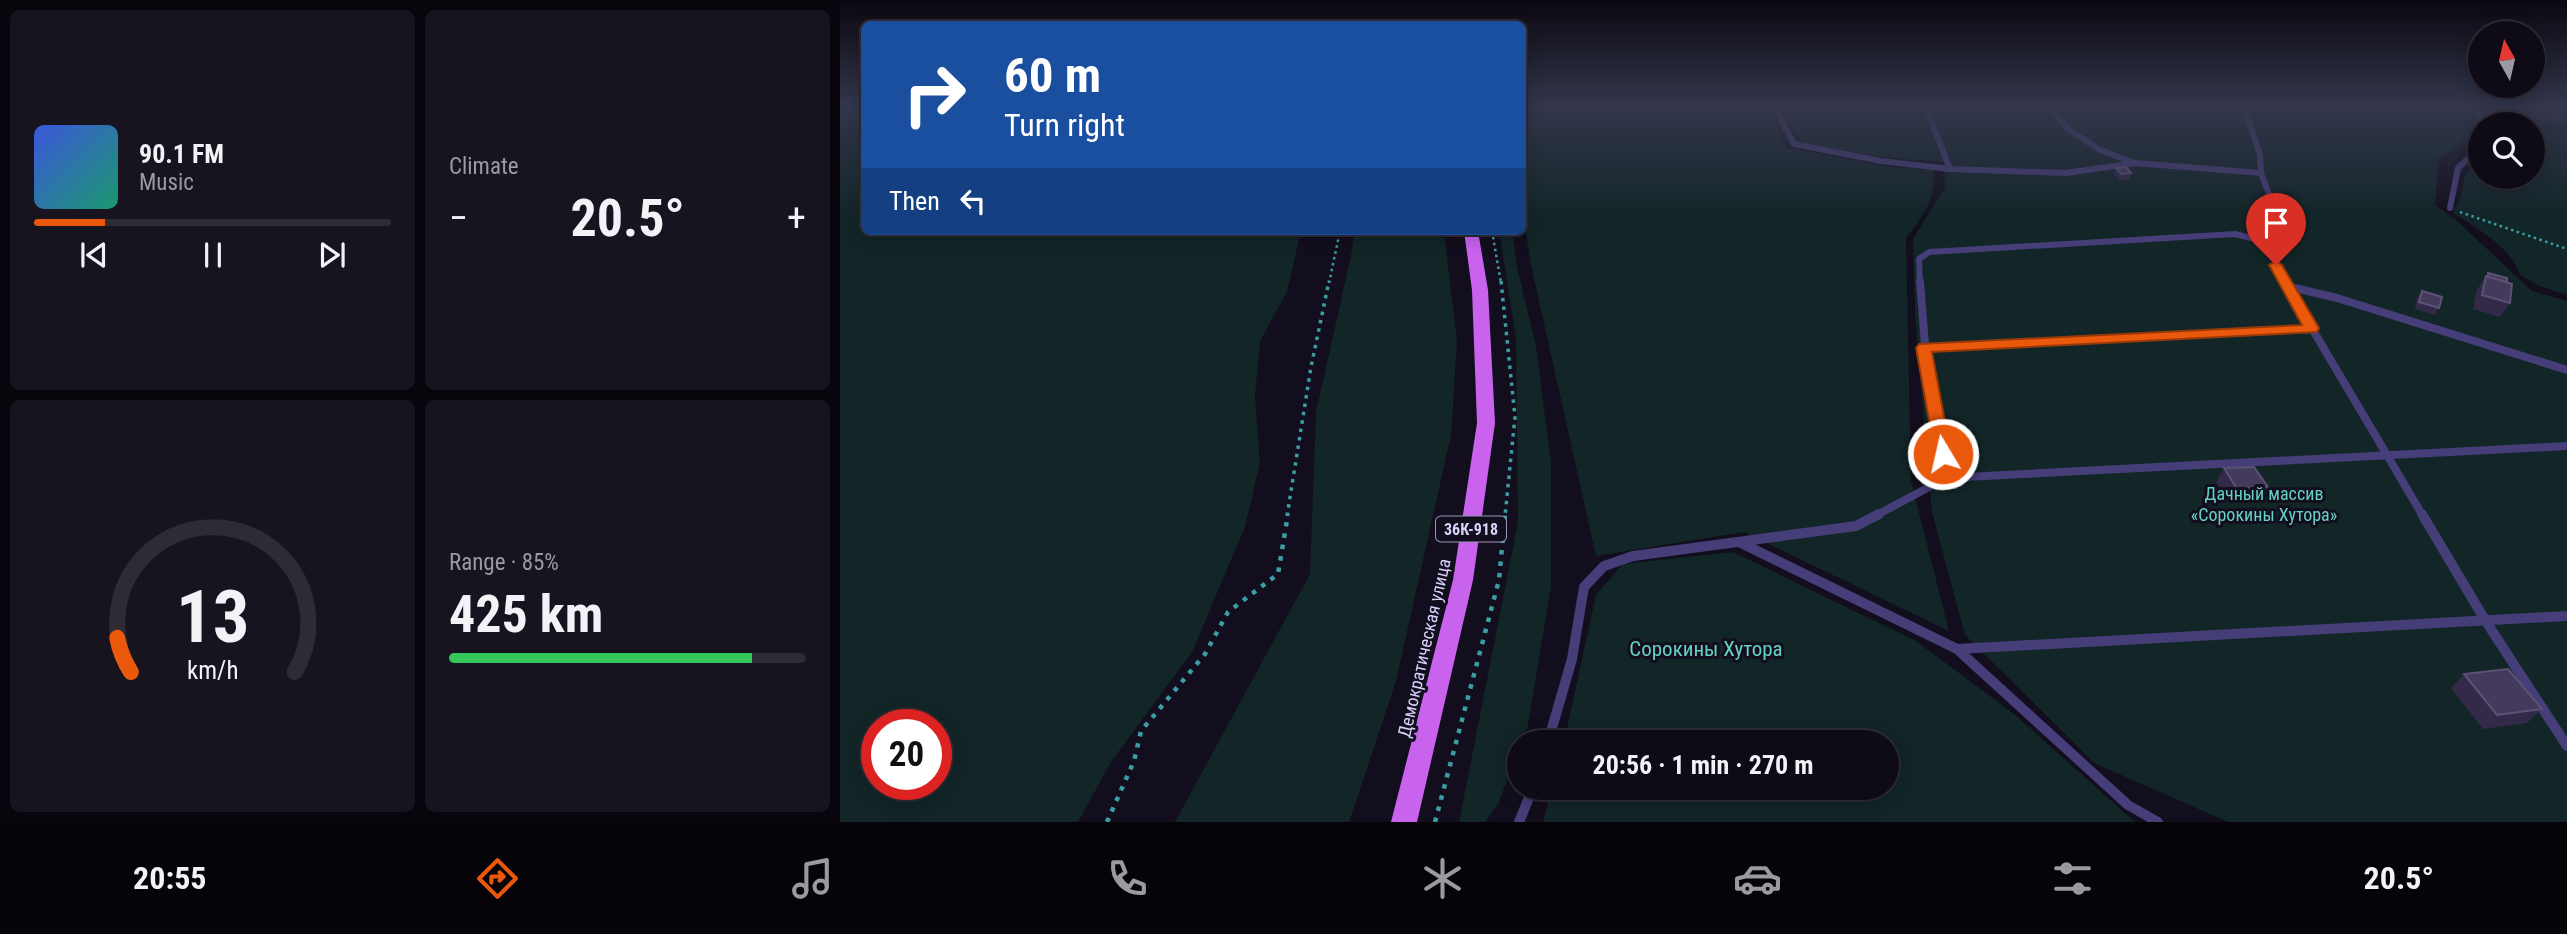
<!DOCTYPE html>
<meta charset="utf-8">
<style>
body{margin:0;font-family:"Roboto Condensed",sans-serif;background:#17131f;color:#f1f3f6;height:100vh;display:flex;flex-direction:column;font-size:26px;white-space:nowrap}
*{box-sizing:border-box;margin:0}
p{font-size:23px;color:#9b9aa1}
.icon{flex:none;width:38px;height:38px;fill:none;stroke:currentColor;stroke-width:2;stroke-linecap:round;stroke-linejoin:round}
.map{position:relative;flex:1;overflow:hidden}
.side{display:flex;flex-direction:column;gap:10px;padding:10px;background:#08060c;width:840px}
.side>*{flex:none}
.banner{position:absolute;left:21px;top:21px;width:665px;height:214px;border-radius:10px;box-shadow:0 4px 18px #0003,0 0 0 2px #2e2b35;background:#1a4fa0;color:#fff;overflow:hidden}
.needle{width:46px;rotate:352deg}
.controls{position:absolute;left:1628px;top:21px;display:grid;gap:14px}
.controls a{display:grid;place-items:center;width:77px;height:77px;border-radius:50%;background:#0e0a16;box-shadow:0 4px 18px #0003,0 0 0 2px #2e2b35;font-size:35px}
.speed{position:absolute;left:21px;top:709px;display:flex;gap:14px;font-size:35px;font-weight:700;text-align:center}
.speed>*{display:grid;place-content:center;width:91px;height:91px;border-radius:50%;background:#0e0a16;box-shadow:0 4px 18px #0003,0 0 0 2px #2e2b35;line-height:1}
.speed .limit{border:10px solid #d22;background:#fff;color:#111}
.pin{position:absolute;display:grid;place-items:center;width:60px;height:60px;color:#fff;margin:-72px -30px;border-radius:50% 50% 50% 0;rotate:-45deg;box-shadow:0 0 7px #0007}
.pin .icon{rotate:45deg}
.me{position:absolute;width:77px;margin:-38px;rotate:351deg;stroke-linejoin:round;filter:drop-shadow(0 0 5px #0008)}
.turn{display:flex;align-items:center;gap:24px;height:147px;padding:0 28px;font-size:32px}
.turn .icon{width:91px;height:91px;stroke-width:2.5}
.turn b{display:block;font-size:49px;line-height:60px}
.then{display:flex;align-items:center;height:66px;padding:0 28px;background:#0003;gap:14px;font-size:26px}
.big{font-size:52px;font-weight:700;line-height:1.1}
.side .widget{flex:1;display:flex;flex-direction:column;justify-content:center;gap:10px;min-width:0;padding:0 24px;border-radius:10px;background:#17131f}
.side .dial{align-items:center;gap:0}
.dial svg{height:182px;overflow:visible;fill:none;stroke:#2e2b35;stroke-width:7;stroke-linecap:round;text-anchor:middle}
.dial text{fill:#f1f3f6;stroke:none}
.song{display:flex;align-items:center;gap:21px}
.cover{width:84px;height:84px;border-radius:10px;background:linear-gradient(135deg,hsl(230 70% 55%),hsl(160 70% 35%))}
.played{height:7px;border-radius:4px;background:linear-gradient(90deg,#ea580c 20%,#2e2b35 20%)}
.keys{display:flex;justify-content:space-around;direction:ltr}
.heat{display:flex;justify-content:space-between;align-items:center;font-size:38px;direction:ltr}
.charge{height:10px;border-radius:5px;background:linear-gradient(90deg,#34c759 85%,#2e2b35 0)}
.side .tiles{flex:1;display:grid;gap:10px;grid-template-columns:repeat(2,1fr)}
.trip{position:absolute;left:667px;top:730px;width:392px;height:70px;border-radius:35px;background:#0e0a16;box-shadow:0 4px 18px #0003,0 0 0 2px #2e2b35;font-weight:700;line-height:70px;text-align:center}
.dock{display:flex;height:112px;justify-content:space-around;align-items:center;background:#060409;color:#9b9aa1}
.dock .icon{width:49px;height:49px}
.dock .on{color:#ea580c}
.dock b{font-size:32px;color:#f1f3f6}
main{display:flex;flex:1;min-height:0}
.map>svg:first-child{display:block}
</style>
<main>
<section class="side">
<div class="tiles">
<div class="widget">
<div class="song"><i class="cover"></i><div><b>90.1 FM</b><p>Music</p></div></div>
<div class="played"></div>
<div class="keys"><svg class="icon" aria-label="previous" viewBox="0 0 24 24"><path d="M18 5L8 12l10 7zM5 5v14"/></svg><svg class="icon" aria-label="pause" viewBox="0 0 24 24"><path d="M8 5v14M16 5v14"/></svg><svg class="icon" aria-label="next" viewBox="0 0 24 24"><path d="M6 5l10 7-10 7zM19 5v14"/></svg></div>
</div>
<div class="widget"><p>Climate</p>
<div class="heat"><a>−</a><b class="big">20.5°</b><a>+</a></div>
</div>
<div class="widget dial"><svg viewBox="0 0 100 80">
<path d="M14 69A42 42 0 1 1 86 69"/>
<path d="M14 69A42 42 0 0 1 8 54" stroke="#ea580c"/>
<text x="50" y="56" font-size="32" font-weight="700">13</text>
<text x="50" y="72" font-size="11">km/h</text>
</svg></div>
<div class="widget"><p>Range · 85%</p><b class="big">425 km</b><div class="charge"></div></div>
</div>
</section>
<div class="map">
<svg width="1727" height="822" viewBox="0 0 1727 822">
<rect width="100%" height="100%" fill="#120e1d"/>
<path fill="#122527" fill-rule="evenodd" d="M 0,105 L 24,105 L 24,231 L 461,231 L 447,292 L 420,341 L 415,396 L 420,463 L 405,527 L 352,652 L 271,762 L 238,822 L 0,822 ZM 37,724 L 96,724 L 96,784 L 37,784 Z
M 682,105 L 928,105 L 946,148 L 1050,167 L 1093,170 C 1098,197 1082,218 1066,238 L 1071,481 L 1109,631 L 904,532 L 756,556 L 691,265 L 683,214 Z
M 942,105 L 1713,105 L 1727,115 L 1727,127 L 1640,124 L 1640,131 L 1599,158 L 1595,205 L 1615,219 L 1692,291 L 1727,301 L 1727,822 L 1388,822 L 1254,763 L 1125,635 L 1092,512 L 1075,313 L 1073,239 L 1105,187 L 1104,162 L 1048,158 L 962,143 Z
M 1692,129 L 1727,129 L 1727,295 L 1699,286 L 1680,275 C 1672,247 1636,228 1613,213 L 1621,196 L 1625,175 L 1640,156 L 1640,177 L 1692,177 Z
M 514,231 L 604,231 L 617,342 L 611,435 L 556,681 L 509,822 L 335,822 L 470,574 L 476,412 L 512,251 Z
M 659,231 L 672,231 L 677,267 L 696,346 L 711,462 L 711,586 L 688,725 L 658,804 L 645,822 L 619,822 L 678,522 L 676,338 Z
M 893,552 L 1076,641 L 1174,714 L 1295,822 L 703,822 L 712,788 L 1046,788 L 1046,742 L 724,742 L 756,595 L 783,564 Z"/>
<g fill="none" stroke-linecap="round" stroke-linejoin="round">
<path stroke="#3a9fa4" stroke-width="2.5" stroke-dasharray="2.5 3.5" stroke-linecap="butt" d="M 1620,212 L 1727,249
M 652,231 L 661,283
M 489,283 L 500,231"/>
<path stroke="#3a9fa4" stroke-width="3.5" stroke-dasharray="3.5 5" stroke-linecap="butt" d="M 661,281 L 675,417 L 665,516
M 447,516 L 471,367 L 489,281"/>
<path stroke="#3a9fa4" stroke-width="4.5" stroke-dasharray="4.5 7" stroke-linecap="butt" d="M 267,822 L 294,761 L 301,731 L 365,654 L 388,612 L 438,574 L 448,514
M 595,822 L 659,580 L 665,514"/>
<path stroke="#463e78" stroke-width="6" d="M 933,105 L 954,144 L 1041,161 L 1110,169
M 1085,105 L 1110,169 L 1226,173 L 1295,163
M 1208,105 L 1228,129 L 1260,150 L 1295,163 L 1421,173
M 1403,105 L 1420,154 L 1421,173 L 1442,228 L 1436,265 L 1444,283
M 1631,105 L 1645,124
M 1610,208 L 1618,168 L 1640,147
M 1080,283 L 1079,259 L 1089,252 L 1395,234 L 1439,245"/>
<path stroke="#463e78" stroke-width="8" d="M 1444,281 L 1583,516
M 1446,286 L 1497,298 L 1727,370
M 1084,348 L 1472,329
M 1106,478 L 1727,446
M 1035,516 L 1106,478 L 1100,429 L 1088,383 L 1080,281"/>
<path stroke="#463e78" stroke-width="10" d="M 1582,514 L 1645,620 L 1727,746
M 899,542 L 1117,649 L 1288,805 L 1318,822
M 1117,649 L 1727,616
M 708,742 L 732,659 L 744,587 L 764,566 L 793,556 L 1016,526 L 1039,514
M 679,822 L 693,788"/>
<path fill="#c963ee" fill-rule="evenodd" d="M 624,231 L 638,231 L 648,290 L 655,423 L 633,580 L 577,822 L 551,822 L 613,580 L 637,423 L 632,290 Z"/>
</g>
<path fill="#332949" d="M 1696,105 L 1727,105 L 1727,122 L 1702,121 L 1692,112 Z
M 1276,168 L 1291,173 L 1289,180 L 1279,180 L 1274,174 Z
M 1648,273 L 1667,282 L 1670,303 L 1660,317 L 1633,309 L 1637,290 Z
M 1582,291 L 1599,308 L 1595,315 L 1575,309 L 1577,298 Z
M 1384,468 L 1428,487 L 1420,502 L 1389,503 L 1376,482 Z
M 1624,674 L 1702,709 L 1687,723 L 1643,729 L 1611,688 Z"/>
<path fill="#443b5c" stroke="#5c5275" stroke-width="2" d="M 1706,105 L 1727,105 L 1727,109 L 1710,109 Z
M 1286,167 L 1291,173 L 1282,174 L 1276,168 Z
M 1648,273 L 1667,278 L 1667,282 L 1648,277 Z
M 1646,276 L 1672,284 L 1670,303 L 1642,295 Z
M 1582,291 L 1602,297 L 1599,308 L 1579,302 Z
M 1414,467 L 1428,487 L 1397,489 L 1384,468 Z
M 1668,669 L 1702,709 L 1657,715 L 1624,674 Z"/>
<linearGradient id="sky" x2="0" y2="1"><stop stop-color="#0a0810"/><stop offset="0.48" stop-color="#33364c"/><stop offset="1" stop-color="#33364c" stop-opacity="0"/></linearGradient>
<rect width="1727" height="220" fill="url(#sky)"/>
<path fill="#ea580c" stroke="#983908" stroke-width="2" d="M 1436,261 L 1442,265 L 1479,328 L 1477,332 L 1092,352 L 1111,454 L 1103,459 L 1095,454 L 1076,348 L 1079,344 L 1462,325 L 1429,265 Z"/>
<g text-anchor="middle" dominant-baseline="central" stroke-width="6" stroke-linejoin="round" paint-order="stroke">
<rect fill="#120e1d" stroke="#9d96b8" stroke-width="2" x="596" y="516.5" width="70" height="25" rx="5"/>
<g font-size="16" font-weight="bold" fill="#d9d0fa">
<text x="631" y="529">36К-918</text>
</g>
<g font-size="18" fill="#64d1c2" stroke="#120e1d">
<text x="1424" y="493">Дачный массив<tspan x="1424" dy="21">«Сорокины Хутора»</tspan></text>
</g>
<g font-size="18" fill="#d9d0fa" stroke="#120e1d">
<text transform="translate(584 648) rotate(-77)">Демократическая улица</text>
</g>
<g font-size="21" fill="#64d1c2" stroke="#120e1d">
<text x="866" y="649">Сорокины Хутора</text>
</g>
</g>
</svg>
<div class="controls">
<a><svg class="needle" viewBox="-14 -14 28 28"><path d="M0-13l5 13h-10z" fill="#e53935"/><path d="M0 13l5-13h-10z" fill="#9b9aa1"/></svg></a>
<a><svg class="icon" aria-label="search" viewBox="0 0 24 24"><circle cx="10" cy="10" r="6"/><path d="M15 15l6 6"/></svg></a>
</div>
<div class="speed"><div class="limit">20</div></div>
<div class="pin" style="left:1436px;top:265px;background:#d93025"><svg class="icon" aria-label="arrive" viewBox="0 0 24 24"><path d="M6 21V4h12l-3 4 3 4H6"/></svg></div>
<svg class="me" style="left:1103px;top:454px" viewBox="-20 -20 40 40"><circle r="17" fill="#ea580c" stroke="#fff" stroke-width="3"/><path d="M0-11L8 9 0 5-8 9z" fill="#fff"/></svg>
<div class="trip">20:56 · 1 min · 270 m</div>
<div class="banner">
<div class="turn"><svg class="icon" aria-label="right" viewBox="0 0 24 24"><path d="M7 20v-9h11M14 6l5 5-5 5"/></svg><div><b>60 m</b>Turn right</div></div>
<div class="then">Then<svg class="icon" aria-label="left" viewBox="0 0 24 24"><path d="M17 20v-9H6M10 6l-5 5 5 5"/></svg></div>
</div>
</div>
</main>
<nav class="dock">
<b>20:55</b>
<svg class="icon on" aria-label="directions" viewBox="0 0 24 24"><path d="M12 3l9 9-9 9-9-9zM9 14v-3h6M13 9l2 2-2 2"/></svg>
<svg class="icon" aria-label="music" viewBox="0 0 24 24"><path d="M9 18V5l10-2v13"/><circle cx="6" cy="18" r="3"/><circle cx="16" cy="16" r="3"/></svg>
<svg class="icon" aria-label="phone" viewBox="0 0 24 24"><path d="M5 4h4l2 5-3 2q2 4 5 5l2-3 5 2v4C11 20 4 13 5 4z"/></svg>
<svg class="icon" aria-label="climate" viewBox="0 0 24 24"><path d="M12 3v18M4 7l16 10M4 17L20 7"/></svg>
<svg class="icon" aria-label="car" viewBox="0 0 24 24"><path d="M5 17H2v-5l4-1 3-4h7l3 4 3 1v5h-3M9 17h6M6 11h13"/><circle cx="7" cy="17" r="2"/><circle cx="17" cy="17" r="2"/></svg>
<svg class="icon" aria-label="filters" viewBox="0 0 24 24"><path d="M4 7h16M4 17h16"/><circle cx="9" cy="7" r="2"/><circle cx="15" cy="17" r="2"/></svg>
<b>20.5°</b>
</nav>
